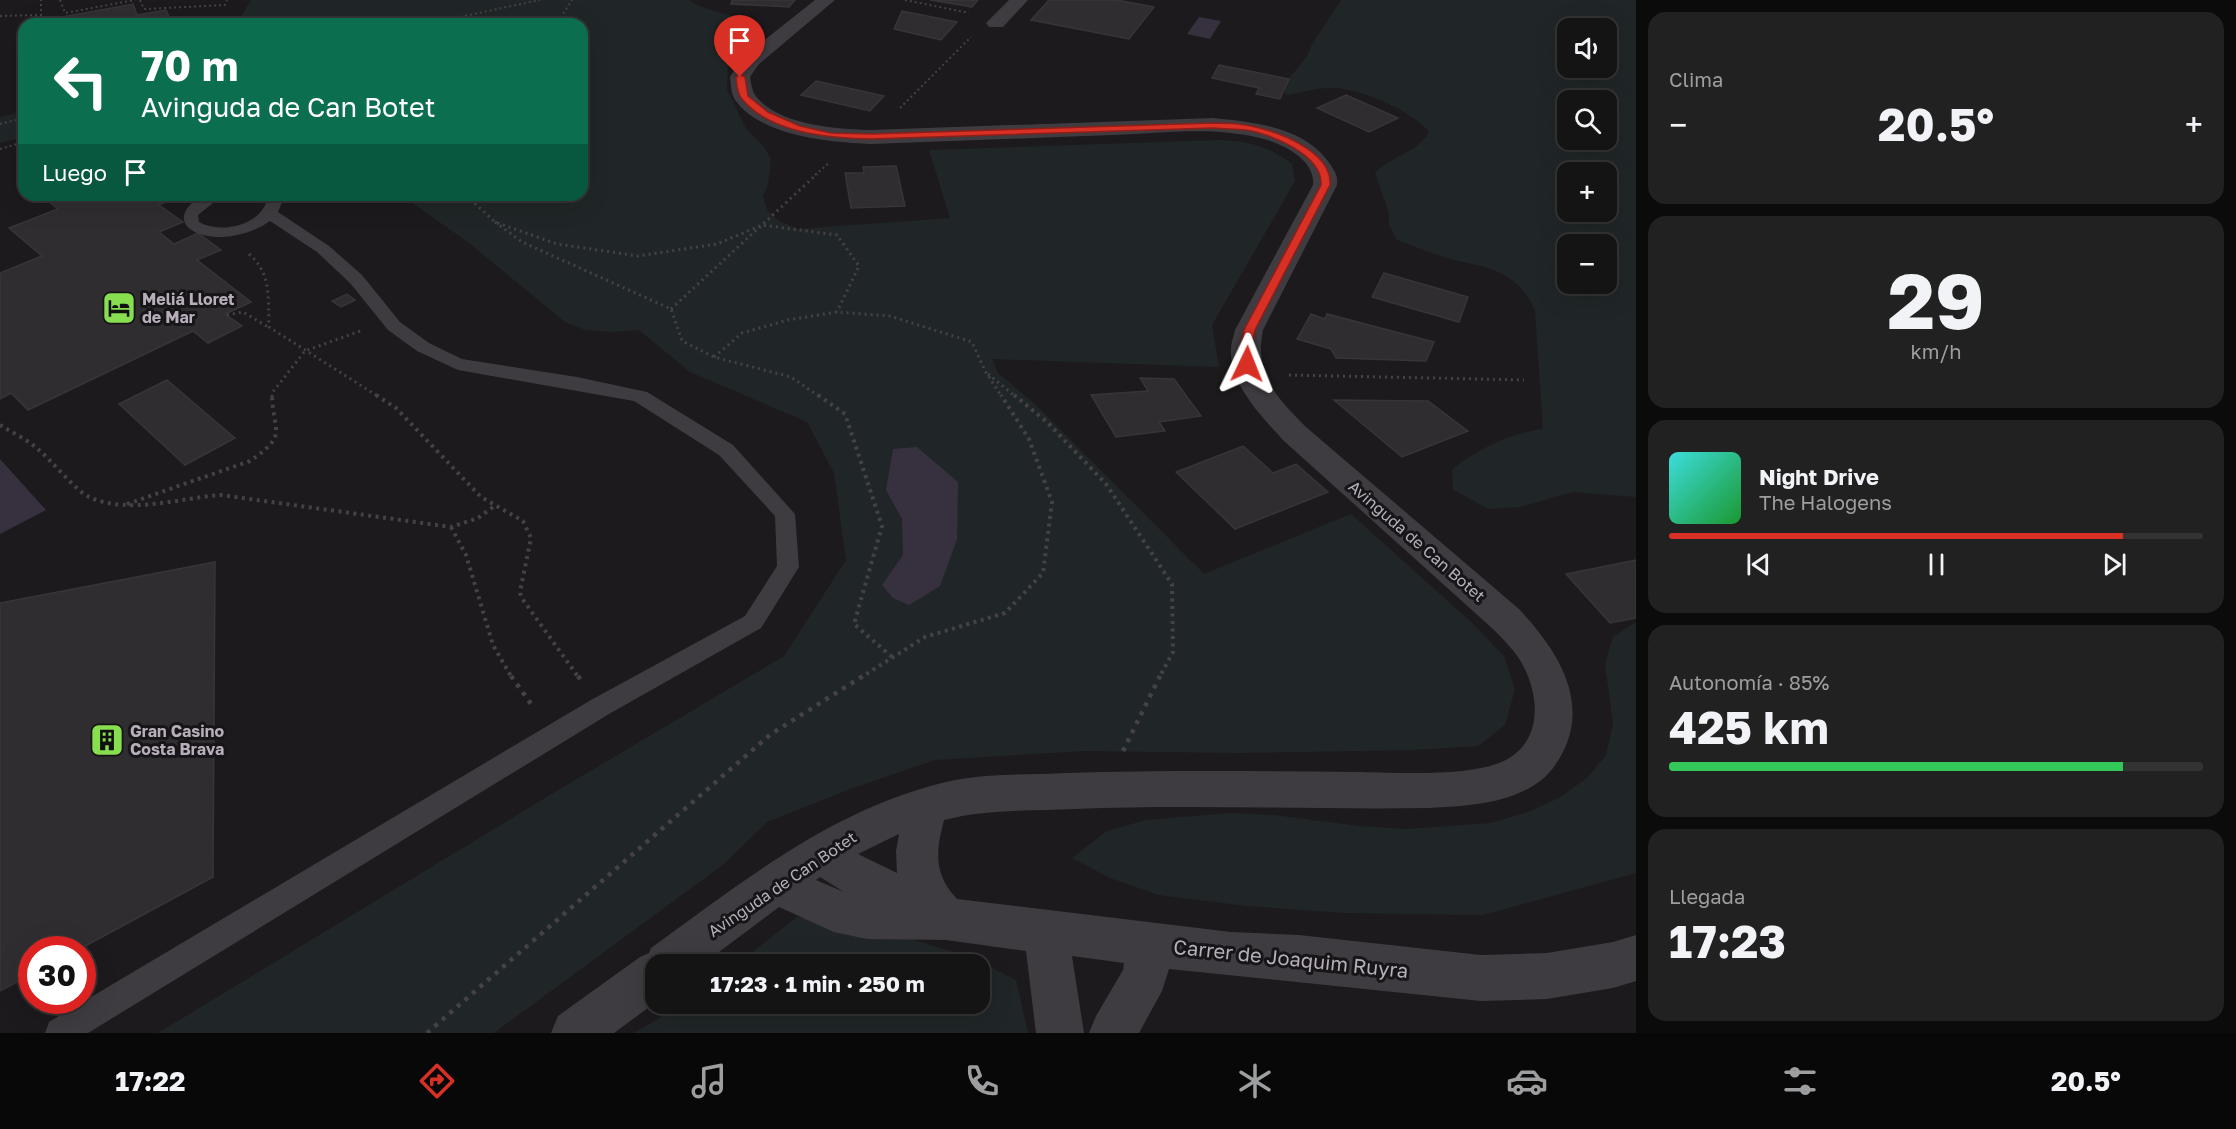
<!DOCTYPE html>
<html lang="es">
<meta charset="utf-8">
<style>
body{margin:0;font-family:"Golos Text",sans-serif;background:#222122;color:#f1f3f6;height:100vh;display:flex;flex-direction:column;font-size:22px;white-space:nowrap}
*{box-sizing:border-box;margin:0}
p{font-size:20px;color:#9d9ea0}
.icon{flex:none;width:33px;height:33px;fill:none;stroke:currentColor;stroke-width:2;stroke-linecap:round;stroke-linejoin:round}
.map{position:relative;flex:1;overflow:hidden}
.panel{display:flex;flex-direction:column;gap:12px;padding:12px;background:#0c0b0c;width:600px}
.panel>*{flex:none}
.guide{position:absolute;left:18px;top:18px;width:570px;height:183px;border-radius:18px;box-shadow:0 6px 24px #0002,0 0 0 2px #343334;background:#0b6e4f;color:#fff;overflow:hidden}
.fabs{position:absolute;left:1557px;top:18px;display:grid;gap:12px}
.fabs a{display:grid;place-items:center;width:60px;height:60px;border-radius:12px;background:#151415;box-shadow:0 6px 24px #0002,0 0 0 2px #343334;font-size:30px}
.speed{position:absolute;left:18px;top:936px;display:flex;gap:12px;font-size:30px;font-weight:700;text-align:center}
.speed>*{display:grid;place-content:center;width:78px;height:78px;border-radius:50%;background:#151415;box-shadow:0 6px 24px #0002,0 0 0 2px #343334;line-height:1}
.speed .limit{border:9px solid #d22;background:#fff;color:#111}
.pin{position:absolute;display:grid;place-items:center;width:51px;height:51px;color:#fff;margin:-62px -26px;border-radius:50% 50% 50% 0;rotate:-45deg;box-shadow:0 0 6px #0007}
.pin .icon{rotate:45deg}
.me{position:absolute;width:66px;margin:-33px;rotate:2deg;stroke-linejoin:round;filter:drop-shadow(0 0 4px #0008)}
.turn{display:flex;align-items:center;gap:21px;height:126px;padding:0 24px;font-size:27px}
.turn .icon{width:78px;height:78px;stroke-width:2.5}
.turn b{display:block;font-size:42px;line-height:51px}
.then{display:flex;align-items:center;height:57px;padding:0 24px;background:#0003;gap:12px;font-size:22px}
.big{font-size:45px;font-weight:700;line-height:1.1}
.panel .widget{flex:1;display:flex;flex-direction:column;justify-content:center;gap:9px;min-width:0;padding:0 21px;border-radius:18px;background:#222122}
.panel .dial{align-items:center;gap:0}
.dial b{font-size:78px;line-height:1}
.song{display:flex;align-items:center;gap:18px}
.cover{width:72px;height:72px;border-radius:9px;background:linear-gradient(135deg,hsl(180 70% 55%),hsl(130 70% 35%))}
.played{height:6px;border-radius:3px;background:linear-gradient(90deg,#d93025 85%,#343334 85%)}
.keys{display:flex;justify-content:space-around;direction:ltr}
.heat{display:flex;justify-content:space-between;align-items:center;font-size:33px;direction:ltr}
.charge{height:9px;border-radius:4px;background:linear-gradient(90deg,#34c759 85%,#343334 0)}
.trip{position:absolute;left:645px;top:954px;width:345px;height:60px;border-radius:18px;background:#151415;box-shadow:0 6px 24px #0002,0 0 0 2px #343334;font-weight:700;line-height:60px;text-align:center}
.menu{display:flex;height:96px;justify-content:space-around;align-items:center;background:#080808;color:#9d9ea0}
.menu .icon{width:42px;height:42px}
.menu .active{color:#d93025}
.menu b{font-size:27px;color:#f1f3f6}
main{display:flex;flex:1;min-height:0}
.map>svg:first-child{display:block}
</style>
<main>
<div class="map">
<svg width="1636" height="1033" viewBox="0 0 1636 1033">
<rect width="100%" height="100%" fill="#1c1a1c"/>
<path fill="#202627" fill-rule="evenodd" d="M 251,0 L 689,0 C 711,16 742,11 760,32 L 733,56 L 728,65 L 727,89 L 746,129 L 764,147 L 771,159 L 768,184 L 763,196 L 767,210 L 779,221 L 798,229 L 950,218 L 929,150 L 1219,140 C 1250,142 1267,145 1292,164 L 1295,181 L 1212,325 L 1219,367 L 992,359 L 998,373 L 1035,404 L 1204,574 L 1351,514 L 1471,622 L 1504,656 L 1515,689 L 1505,725 L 1478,746 L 1413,750 L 1236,753 L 1084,751 L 935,760 L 853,788 L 767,822 L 724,864 L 494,1033 L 158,1033 L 545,798 L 784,656 L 846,560 L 834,473 L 807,422 L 690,372 L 639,330 L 613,332 L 585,330 L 565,322 L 469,243 L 401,195 L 582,195 L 582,24 L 236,24 Z
M 1341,0 L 1636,0 L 1636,497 L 1573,492 L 1520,507 L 1489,509 L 1453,490 L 1452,469 C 1481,448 1507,434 1543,429 L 1535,310 C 1518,273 1492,268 1455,260 C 1435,255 1416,247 1397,240 L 1389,225 L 1389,213 L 1375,173 C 1390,156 1417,153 1429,132 C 1413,111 1361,89 1335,88 C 1317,87 1302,93 1285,95 L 1284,85 C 1292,72 1308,60 1311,46 ZM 1568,28 L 1606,28 L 1606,68 L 1568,68 ZM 1568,100 L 1606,100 L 1606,140 L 1568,140 ZM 1568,172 L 1606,172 L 1606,212 L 1568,212 ZM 1568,244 L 1606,244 L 1606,284 L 1568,284 Z
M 24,111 L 24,137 L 0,143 L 0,117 Z
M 1636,622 L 1636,873 L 1483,915 L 1345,913 L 1246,906 L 1159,895 L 1110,878 L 1072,858 L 1107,831 L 1146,820 L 1229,813 L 1274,815 L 1359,826 L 1406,829 L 1491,823 L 1528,812 L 1559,798 L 1588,777 L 1606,755 L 1613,723 L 1605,664 L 1613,637 Z
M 797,917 L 841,920 L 883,930 L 972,958 L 1016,980 L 1028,1033 L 634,1033 L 683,1004 L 980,1004 L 980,964 L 737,964 Z"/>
<path fill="#37313f" d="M 1199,17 L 1221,21 L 1210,39 L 1187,34 Z
M 917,447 L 958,482 L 957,539 L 940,586 L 909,605 L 893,598 L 882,585 L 903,555 L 902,519 L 886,490 L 893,449 Z
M 0,459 L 46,510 L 0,534 Z"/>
<path fill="#302d30" stroke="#383438" stroke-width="1.5" d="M 732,0 L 795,0 L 789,7 L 731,4 Z
M 930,0 L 978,0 L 972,7 Z
M 1049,0 L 1117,0 L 1154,7 L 1129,39 L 1031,20 Z
M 133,4 L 137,15 L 166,10 L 172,24 L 52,24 L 51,19 Z
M 902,11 L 957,22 L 941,40 L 894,29 Z
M 1219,65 L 1289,79 L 1280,99 L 1256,94 L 1259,88 L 1212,78 Z
M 816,81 L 884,96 L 870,111 L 801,95 Z
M 1346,95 L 1398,118 L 1369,132 L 1317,108 Z
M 896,166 L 905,206 L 851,208 L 845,173 L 864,173 L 863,167 Z
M 40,195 L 182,195 L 159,205 L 183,222 L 159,232 L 174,244 L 198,233 L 221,250 L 197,260 L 251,302 L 225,314 L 242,326 L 208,343 L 193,331 L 28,410 L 11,393 L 0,399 L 0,273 L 42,256 L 9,228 L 58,209 Z
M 1384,273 L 1468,297 L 1459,322 L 1372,297 Z
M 347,294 L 355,300 L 341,307 L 332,301 Z
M 1311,314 L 1325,319 L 1327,314 L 1434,342 L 1426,361 L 1336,358 L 1331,349 L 1297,339 Z
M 1140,378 L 1174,379 L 1201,416 L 1159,422 L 1165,431 L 1116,437 L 1091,395 L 1148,391 Z
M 167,380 L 235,438 L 185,465 L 119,404 Z
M 1334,400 L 1428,401 L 1468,431 L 1402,457 Z
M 1243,446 L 1273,473 L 1296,464 L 1328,492 L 1235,529 L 1176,472 Z
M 1636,560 L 1636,618 L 1610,623 L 1566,574 Z
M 215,562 L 213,877 L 78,950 L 32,950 L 32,974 L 0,991 L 0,603 Z"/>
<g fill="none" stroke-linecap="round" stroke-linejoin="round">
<path stroke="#454247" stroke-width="2" stroke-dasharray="2 3" stroke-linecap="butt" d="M 60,0 L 65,13 L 135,0
M 140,0 L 144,9 L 225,5 L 227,0
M 905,0 L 969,13
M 0,16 L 41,15 L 41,0
M 426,24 L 540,0
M 532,24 L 559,20 L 572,0
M 900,108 L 971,37
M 0,124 L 24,118
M 0,149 L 24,142
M 815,175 L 829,163"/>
<path stroke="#454247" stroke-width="3" stroke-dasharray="2 4" stroke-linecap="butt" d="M 466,195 L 495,222 L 557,244 L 638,256 L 717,244 L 762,225 L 837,235 L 859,266 L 837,312
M 495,222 L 522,242 L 671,309 L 682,341 L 714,357 L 791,377 L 820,397
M 249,254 C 272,274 268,299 269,327 L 379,397
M 671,309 L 817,174
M 227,315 L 243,312 L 268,327
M 714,357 L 742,333 L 788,320 L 837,312 L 890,316 L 972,342 L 985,371 L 1002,397
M 988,374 L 1016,397
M 1289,375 L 1524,380
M 272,397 L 272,393 L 305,351 L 363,330"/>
<path stroke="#454247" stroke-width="4" stroke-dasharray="3 4.5" stroke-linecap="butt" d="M 376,395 L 396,408 L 481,497 L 523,521 L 531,538 L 520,592 L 521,597 L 579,678
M 818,395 L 845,414 L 882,526 L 854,624 L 892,657
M 1014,395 L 1047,422 L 1106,484 L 1172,584 L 1173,652 L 1159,678
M 0,425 C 13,433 28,440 39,450 C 52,461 76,491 89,497 C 129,515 179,498 221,495 L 451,527 L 478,518 L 496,505
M 127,504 L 250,461 C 289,434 273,433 272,395
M 451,527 L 466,555 L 493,645 L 512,678
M 860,678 L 925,637 L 1005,613 L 1043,573 L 1052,502 L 1029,439 L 1001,395"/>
<path stroke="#454247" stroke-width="4.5" stroke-dasharray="4 6" stroke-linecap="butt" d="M 511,676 L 534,708
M 578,676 L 582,682
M 1123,751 L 1160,676
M 427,1033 L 771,734 L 863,676"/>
<path fill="#3f3c41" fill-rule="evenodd" d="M 203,195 L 223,195 L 198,215 L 199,222 C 220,234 260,226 267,200 L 263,195 L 279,195 L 283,200 L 278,212 L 329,246 L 362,275 L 400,322 L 429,343 L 462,359 L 577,377 L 647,392 L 733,445 L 795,514 L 799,567 L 761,628 L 609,714 L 88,1033 L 45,1033 L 49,1022 L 591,700 L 745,616 L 777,566 L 775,516 L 719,455 L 634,401 L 458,370 L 417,351 L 388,330 L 350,283 L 317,252 L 270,221 C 256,231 239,236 222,237 C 188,238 166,217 203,195 Z"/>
<path fill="#3f3c41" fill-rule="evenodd" d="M 815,0 L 835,0 L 758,65 L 750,77 C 751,82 752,91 755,95 C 777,125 837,129 871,130 L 1213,118 C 1254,122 1305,127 1330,164 C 1335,172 1338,175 1337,185 L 1263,330 C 1254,375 1276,397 1306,427 L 1519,609 C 1555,648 1590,698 1563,752 C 1557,763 1551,773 1540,781 C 1510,804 1467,806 1430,808 C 1312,810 1193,804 1075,809 C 1031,811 986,809 944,820 C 936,851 933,874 957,899 L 1231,932 L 1299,935 L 1481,955 L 1547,953 L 1613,942 L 1636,935 L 1636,981 L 1613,988 L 1547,999 L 1481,1001 L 1169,969 L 1162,991 L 1139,1033 L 1089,1033 L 1096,1016 L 1123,970 L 1124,963 L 1072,956 L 1084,1033 L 1036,1033 L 1026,951 L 946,940 L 867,939 L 834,932 L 779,907 L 703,964 L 656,964 L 656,1002 L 614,1033 L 551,1033 L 558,1016 L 640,957 L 649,953 L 651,948 C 746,879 838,805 955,780 C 991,773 1030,775 1067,773 C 1162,770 1258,771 1354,772 C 1394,772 1478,779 1511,757 C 1545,734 1538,687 1518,657 C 1511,647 1502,638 1493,629 L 1284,441 C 1262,417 1229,384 1231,349 C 1231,343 1234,336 1235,330 L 1313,185 C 1316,159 1281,143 1260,138 C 1213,126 1161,133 1114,135 C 1033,138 952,141 871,144 C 830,142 762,137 735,100 C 731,94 731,84 730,77 L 743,57 ZM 899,834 L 896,851 L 897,873 L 858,854 ZM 820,877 L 844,892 L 816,880 Z
M 1009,0 L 1028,0 L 1003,27 L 989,27 L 986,23 Z"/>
</g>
<path fill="#d93025" stroke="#8d1f18" stroke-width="1.5" d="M 740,74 L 745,77 L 748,96 L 768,112 L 800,126 L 831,133 L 871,134 L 1213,123 C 1223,123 1235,123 1245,125 C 1274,129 1333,151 1330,185 L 1255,330 L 1251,349 L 1253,364 L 1247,368 L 1241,364 L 1240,349 L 1244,330 L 1321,185 C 1323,155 1271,134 1246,130 C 1235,129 1224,129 1213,128 L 871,139 C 830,138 771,134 742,99 C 737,94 737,84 736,77 Z"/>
<defs>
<symbol id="hotel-square" viewBox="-11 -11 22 22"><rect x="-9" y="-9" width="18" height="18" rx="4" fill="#87df4f" stroke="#171517"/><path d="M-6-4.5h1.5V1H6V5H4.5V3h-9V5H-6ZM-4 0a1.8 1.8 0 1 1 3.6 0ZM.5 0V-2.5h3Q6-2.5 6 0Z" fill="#111"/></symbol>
<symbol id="building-square" viewBox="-11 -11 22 22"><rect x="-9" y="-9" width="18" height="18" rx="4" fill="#87df4f" stroke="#171517"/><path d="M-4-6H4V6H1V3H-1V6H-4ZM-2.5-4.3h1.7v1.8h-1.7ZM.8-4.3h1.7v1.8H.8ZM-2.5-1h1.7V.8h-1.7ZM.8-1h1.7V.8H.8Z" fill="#111"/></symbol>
</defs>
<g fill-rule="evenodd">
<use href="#hotel-square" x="100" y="289" width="38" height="38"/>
<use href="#building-square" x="88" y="721" width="38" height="38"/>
</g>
<g text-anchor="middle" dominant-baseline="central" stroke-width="6" stroke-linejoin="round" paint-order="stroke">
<g font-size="16" font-weight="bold" fill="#b6aeba" stroke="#171517" text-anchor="start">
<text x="142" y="299">Meliá Lloret<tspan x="142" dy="18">de Mar</tspan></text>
<text x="130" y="731">Gran Casino<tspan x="130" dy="18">Costa Brava</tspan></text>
</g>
<g font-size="16" fill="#b6aeba" stroke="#171517">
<text transform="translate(1417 541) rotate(41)">Avinguda de Can Botet</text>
<text transform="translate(782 884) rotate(-34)">Avinguda de Can Botet</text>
</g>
<g font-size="20" fill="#b6aeba" stroke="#171517">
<text transform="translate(1291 958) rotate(6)">Carrer de Joaquim Ruyra</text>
</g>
</g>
</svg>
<div class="fabs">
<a><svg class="icon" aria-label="sound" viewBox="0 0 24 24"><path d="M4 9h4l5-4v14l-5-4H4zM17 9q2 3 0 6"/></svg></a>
<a><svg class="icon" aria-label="search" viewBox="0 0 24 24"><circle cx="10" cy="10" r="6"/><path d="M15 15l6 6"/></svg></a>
<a>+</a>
<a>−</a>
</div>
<div class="speed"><div class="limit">30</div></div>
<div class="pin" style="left:740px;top:77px;background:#d93025"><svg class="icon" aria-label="arrive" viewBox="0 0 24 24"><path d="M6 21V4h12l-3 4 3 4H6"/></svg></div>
<svg class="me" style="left:1247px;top:364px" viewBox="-20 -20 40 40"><path d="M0-17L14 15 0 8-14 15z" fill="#d93025" stroke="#fff" stroke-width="4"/></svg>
<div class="trip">17:23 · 1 min · 250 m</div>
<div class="guide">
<div class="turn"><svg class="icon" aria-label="left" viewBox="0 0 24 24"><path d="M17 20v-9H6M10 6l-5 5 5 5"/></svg><div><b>70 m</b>Avinguda de Can Botet</div></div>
<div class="then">Luego<svg class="icon" aria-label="arrive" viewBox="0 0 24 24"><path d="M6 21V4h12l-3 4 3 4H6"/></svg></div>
</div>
</div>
<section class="panel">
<div class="widget"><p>Clima</p>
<div class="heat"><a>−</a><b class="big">20.5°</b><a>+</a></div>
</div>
<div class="widget dial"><b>29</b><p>km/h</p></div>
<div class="widget">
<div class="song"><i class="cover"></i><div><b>Night Drive</b><p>The Halogens</p></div></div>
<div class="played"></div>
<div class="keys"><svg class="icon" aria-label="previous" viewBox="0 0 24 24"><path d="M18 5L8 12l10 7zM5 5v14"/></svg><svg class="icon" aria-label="pause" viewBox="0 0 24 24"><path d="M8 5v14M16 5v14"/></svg><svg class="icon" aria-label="next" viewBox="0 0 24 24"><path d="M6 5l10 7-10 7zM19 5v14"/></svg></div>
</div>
<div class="widget"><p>Autonomía · 85%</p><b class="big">425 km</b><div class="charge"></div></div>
<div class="widget"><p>Llegada</p><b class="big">17:23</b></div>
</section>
</main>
<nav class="menu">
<b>17:22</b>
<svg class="icon active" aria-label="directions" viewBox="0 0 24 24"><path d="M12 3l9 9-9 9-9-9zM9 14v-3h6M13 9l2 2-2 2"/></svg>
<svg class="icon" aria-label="music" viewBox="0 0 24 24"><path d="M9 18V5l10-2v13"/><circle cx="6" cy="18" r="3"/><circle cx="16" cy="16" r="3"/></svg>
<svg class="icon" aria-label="phone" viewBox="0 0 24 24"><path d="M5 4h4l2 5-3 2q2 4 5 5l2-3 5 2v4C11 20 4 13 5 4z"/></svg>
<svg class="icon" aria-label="climate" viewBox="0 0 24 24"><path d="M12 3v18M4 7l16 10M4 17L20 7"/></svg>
<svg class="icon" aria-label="car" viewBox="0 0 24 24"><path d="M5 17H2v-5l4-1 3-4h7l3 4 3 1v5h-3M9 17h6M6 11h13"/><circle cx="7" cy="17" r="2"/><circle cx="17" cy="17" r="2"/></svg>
<svg class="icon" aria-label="filters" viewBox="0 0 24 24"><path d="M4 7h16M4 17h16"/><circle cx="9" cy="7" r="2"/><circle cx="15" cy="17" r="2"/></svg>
<b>20.5°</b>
</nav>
